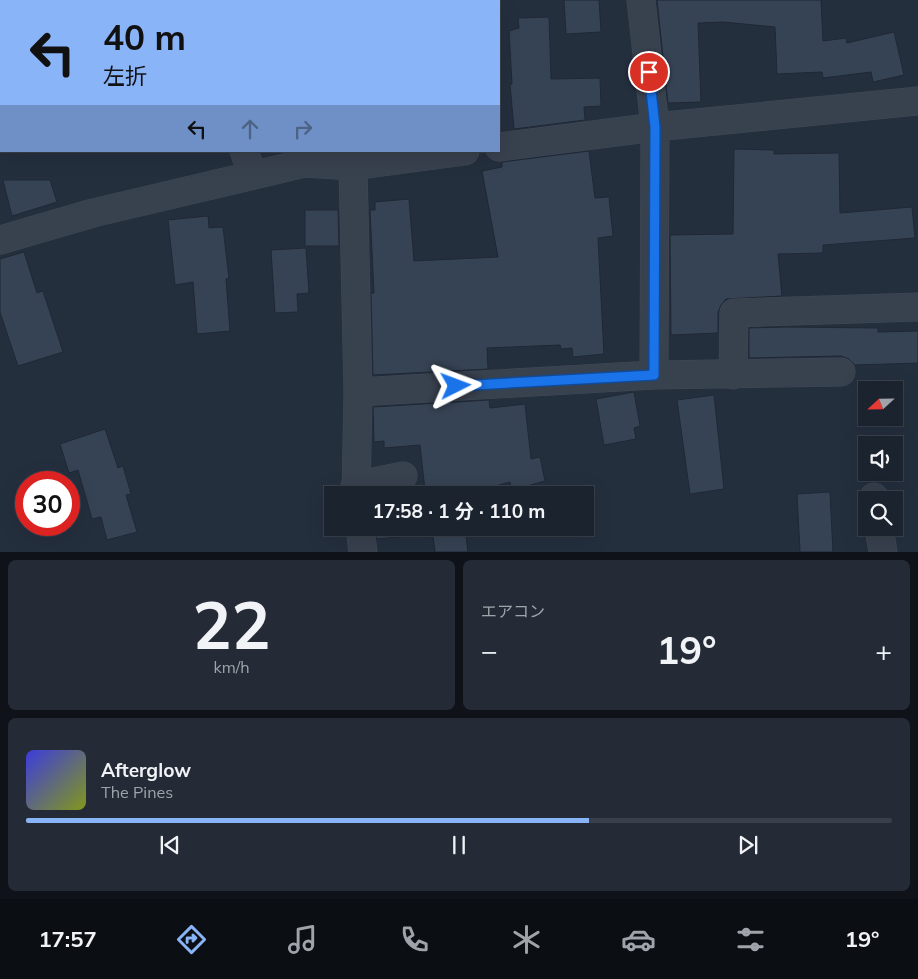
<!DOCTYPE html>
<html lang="ja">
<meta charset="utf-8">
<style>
body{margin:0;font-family:Mulish,"Noto Sans JP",sans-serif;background:#242b36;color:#f1f3f6;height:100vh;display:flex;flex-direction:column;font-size:19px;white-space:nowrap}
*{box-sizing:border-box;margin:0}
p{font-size:16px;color:#a0a4aa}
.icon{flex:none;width:28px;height:28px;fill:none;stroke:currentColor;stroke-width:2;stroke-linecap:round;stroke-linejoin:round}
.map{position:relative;height:552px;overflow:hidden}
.details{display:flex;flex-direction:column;gap:8px;padding:8px;background:#0f1319;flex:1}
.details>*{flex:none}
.banner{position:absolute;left:0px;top:0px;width:500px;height:152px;box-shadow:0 5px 20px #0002,0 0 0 1px #39404a;background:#8ab4f8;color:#111;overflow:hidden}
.needle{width:32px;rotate:248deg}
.tools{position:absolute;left:858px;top:381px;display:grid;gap:10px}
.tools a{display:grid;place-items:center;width:45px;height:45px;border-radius:0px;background:#1b232e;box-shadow:0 5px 20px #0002,0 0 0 1px #39404a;font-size:25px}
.speed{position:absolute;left:15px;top:471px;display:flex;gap:10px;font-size:25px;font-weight:700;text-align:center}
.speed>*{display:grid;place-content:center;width:65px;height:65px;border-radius:50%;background:#1b232e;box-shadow:0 5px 20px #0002,0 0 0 1px #39404a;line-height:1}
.speed .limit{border:8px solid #d22;background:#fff;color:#111}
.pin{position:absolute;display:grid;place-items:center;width:42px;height:42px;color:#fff;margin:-21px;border:2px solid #fff;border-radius:50%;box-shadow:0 1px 5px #0007}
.me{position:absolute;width:55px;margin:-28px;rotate:87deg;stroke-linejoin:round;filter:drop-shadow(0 0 4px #0008)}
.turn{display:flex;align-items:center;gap:18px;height:105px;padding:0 20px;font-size:22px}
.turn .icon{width:65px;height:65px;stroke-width:2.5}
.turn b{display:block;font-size:35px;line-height:42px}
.lanes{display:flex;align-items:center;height:48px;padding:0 20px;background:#0003;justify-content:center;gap:25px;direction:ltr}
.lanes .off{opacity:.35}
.big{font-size:38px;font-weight:700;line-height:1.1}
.details .card{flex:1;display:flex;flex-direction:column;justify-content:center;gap:8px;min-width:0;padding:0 18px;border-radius:8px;background:#242b36}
.details .dial{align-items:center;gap:0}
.dial b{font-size:65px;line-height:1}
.song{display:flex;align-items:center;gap:15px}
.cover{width:60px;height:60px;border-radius:8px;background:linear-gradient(135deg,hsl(240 70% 55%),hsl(70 70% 35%))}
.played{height:5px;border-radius:2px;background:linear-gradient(90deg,#8ab4f8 65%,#39404a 65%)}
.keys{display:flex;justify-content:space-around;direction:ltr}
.heat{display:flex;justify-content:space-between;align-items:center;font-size:28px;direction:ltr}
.details .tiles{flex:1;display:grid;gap:8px;grid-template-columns:1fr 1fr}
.card:last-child{grid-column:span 2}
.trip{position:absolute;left:324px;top:486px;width:270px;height:50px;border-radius:0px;background:#1b232e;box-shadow:0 5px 20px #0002,0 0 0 1px #39404a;font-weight:700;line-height:50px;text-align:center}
.menu{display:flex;height:80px;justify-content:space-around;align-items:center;background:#0b0e12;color:#a0a4aa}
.menu .icon{width:35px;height:35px}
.menu .active{color:#8ab4f8}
.menu b{font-size:22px;color:#f1f3f6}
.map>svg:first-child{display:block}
</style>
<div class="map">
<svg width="918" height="552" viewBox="0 0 918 552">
<rect width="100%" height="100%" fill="#242f3e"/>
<path fill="#364354" stroke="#1f2835" d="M 564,0 L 599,0 L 601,32 L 566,34 Z
M 657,0 L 821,0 L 823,41 L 846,38 L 847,43 L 894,32 L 904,75 L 873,82 L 871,72 L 823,78 L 822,72 L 777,74 L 775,27 L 723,22 L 698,23 L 701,102 L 668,103 Z
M 549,17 L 551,79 L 600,78 L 601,106 L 584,107 L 585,120 L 514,129 L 510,84 L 512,84 L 509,31 L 519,28 L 518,18 Z
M 734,149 L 774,150 L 774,154 L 839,153 L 840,213 L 912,207 L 915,238 L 823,245 L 823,253 L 778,254 L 782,296 L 726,299 L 721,305 L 718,312 L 718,333 L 671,335 L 670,235 L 733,234 Z
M 589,151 L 595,198 L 609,197 L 613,236 L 598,238 L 604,354 L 573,357 L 572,348 L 561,349 L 560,345 L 487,348 L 488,369 L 373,375 L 371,293 L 374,293 L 370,210 L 375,210 L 375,202 L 409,199 L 414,261 L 498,257 L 482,171 L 502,167 L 502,162 Z
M 3,180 L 50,180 L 57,202 L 12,216 Z
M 305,210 L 338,210 L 339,246 L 305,246 Z
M 208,216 L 209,228 L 223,227 L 229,278 L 226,279 L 230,331 L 197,334 L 193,282 L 175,285 L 168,220 Z
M 306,248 L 309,293 L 297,294 L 298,312 L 275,313 L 271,250 Z
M 24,252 L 37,293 L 43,291 L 63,352 L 18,366 L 0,312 L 0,259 Z
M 785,327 L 878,328 L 878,332 L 918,331 L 918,363 L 855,365 L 849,359 L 841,356 L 749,358 L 749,328 Z
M 634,392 L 640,426 L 634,428 L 636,439 L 604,445 L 596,399 Z
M 714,395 L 724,489 L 690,494 L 677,400 Z
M 489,400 L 490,408 L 525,404 L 531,459 L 540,457 L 545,481 L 512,490 L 510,482 L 462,495 L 388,495 L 425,490 L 420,445 L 384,448 L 384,441 L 374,442 L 373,407 Z
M 105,429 L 118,468 L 123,466 L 131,494 L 126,495 L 137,532 L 107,540 L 101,517 L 92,519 L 78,470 L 69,473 L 60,444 Z
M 830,492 L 833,552 L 800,552 L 797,494 Z
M 376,528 L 465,528 L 468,552 L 435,552 L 433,536 L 427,537 L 427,534 L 377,539 Z"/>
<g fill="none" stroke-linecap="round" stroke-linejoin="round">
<defs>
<path id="minor" d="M 64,0 L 67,1
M 641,0 L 655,127 L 654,375
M 499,147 L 655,127 L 918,101
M 244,151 L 253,175
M 353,166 L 358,392 L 356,495
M 0,240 L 93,213 L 305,163 L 353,166 L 465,151
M 733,375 L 734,313 L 918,307
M 358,392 L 654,375 L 841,372
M 355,486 L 403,476
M 874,497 L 875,500
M 360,528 L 363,552
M 879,528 L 883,552"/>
</defs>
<use href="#minor" stroke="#414a57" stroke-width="29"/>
<use href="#minor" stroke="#38414e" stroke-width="28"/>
</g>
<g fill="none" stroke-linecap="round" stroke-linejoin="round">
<defs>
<path id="route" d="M 456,386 L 654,375 L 655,127 L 649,72"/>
</defs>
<use href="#route" stroke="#114b97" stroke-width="12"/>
<use href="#route" stroke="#1a73e8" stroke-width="9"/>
</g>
</svg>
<div class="tools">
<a><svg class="needle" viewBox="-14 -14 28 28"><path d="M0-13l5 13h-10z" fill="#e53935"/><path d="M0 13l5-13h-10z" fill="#a0a4aa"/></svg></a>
<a><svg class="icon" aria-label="sound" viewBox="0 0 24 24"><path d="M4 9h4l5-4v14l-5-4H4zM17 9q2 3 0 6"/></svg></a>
<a><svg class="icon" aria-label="search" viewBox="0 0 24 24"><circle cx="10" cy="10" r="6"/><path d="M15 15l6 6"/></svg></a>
</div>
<div class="speed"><div class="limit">30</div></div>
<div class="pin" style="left:649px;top:72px;background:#d93025"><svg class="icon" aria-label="arrive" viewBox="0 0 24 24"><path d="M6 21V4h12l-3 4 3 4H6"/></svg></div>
<svg class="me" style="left:456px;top:386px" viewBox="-20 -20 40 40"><path d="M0-17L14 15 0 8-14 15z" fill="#1a73e8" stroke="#fff" stroke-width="4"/></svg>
<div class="trip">17:58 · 1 分 · 110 m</div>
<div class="banner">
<div class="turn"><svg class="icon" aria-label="left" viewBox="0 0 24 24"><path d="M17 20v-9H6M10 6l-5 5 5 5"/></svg><div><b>40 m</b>左折</div></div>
<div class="lanes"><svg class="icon" aria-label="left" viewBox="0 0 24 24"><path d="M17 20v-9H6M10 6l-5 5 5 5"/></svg><svg class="icon off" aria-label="ahead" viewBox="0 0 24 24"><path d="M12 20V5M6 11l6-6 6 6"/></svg><svg class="icon off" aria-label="right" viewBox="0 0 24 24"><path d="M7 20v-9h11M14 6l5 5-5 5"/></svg></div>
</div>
</div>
<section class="details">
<div class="tiles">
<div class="card dial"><b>22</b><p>km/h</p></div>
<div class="card"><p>エアコン</p>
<div class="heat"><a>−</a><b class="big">19°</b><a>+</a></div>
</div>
<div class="card">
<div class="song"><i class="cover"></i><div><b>Afterglow</b><p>The Pines</p></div></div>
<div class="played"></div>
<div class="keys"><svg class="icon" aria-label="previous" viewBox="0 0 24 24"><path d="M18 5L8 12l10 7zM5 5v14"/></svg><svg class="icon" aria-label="pause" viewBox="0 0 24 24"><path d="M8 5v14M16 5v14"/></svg><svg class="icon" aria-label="next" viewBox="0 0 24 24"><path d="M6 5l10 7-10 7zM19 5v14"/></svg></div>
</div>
</div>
</section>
<nav class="menu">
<b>17:57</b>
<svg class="icon active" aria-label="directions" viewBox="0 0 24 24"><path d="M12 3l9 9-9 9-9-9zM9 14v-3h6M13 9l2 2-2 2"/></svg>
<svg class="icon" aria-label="music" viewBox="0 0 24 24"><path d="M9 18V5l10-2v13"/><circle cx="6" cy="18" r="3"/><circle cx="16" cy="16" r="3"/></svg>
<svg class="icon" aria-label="phone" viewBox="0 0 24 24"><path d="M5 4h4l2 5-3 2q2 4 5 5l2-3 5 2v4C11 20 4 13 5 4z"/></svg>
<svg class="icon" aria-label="climate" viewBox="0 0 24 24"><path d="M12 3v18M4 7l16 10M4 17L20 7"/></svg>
<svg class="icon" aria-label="car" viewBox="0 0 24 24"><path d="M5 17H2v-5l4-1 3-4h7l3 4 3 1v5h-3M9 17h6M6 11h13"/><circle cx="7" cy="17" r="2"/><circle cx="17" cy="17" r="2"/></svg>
<svg class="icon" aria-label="filters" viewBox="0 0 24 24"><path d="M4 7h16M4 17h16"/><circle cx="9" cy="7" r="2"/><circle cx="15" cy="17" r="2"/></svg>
<b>19°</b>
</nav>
